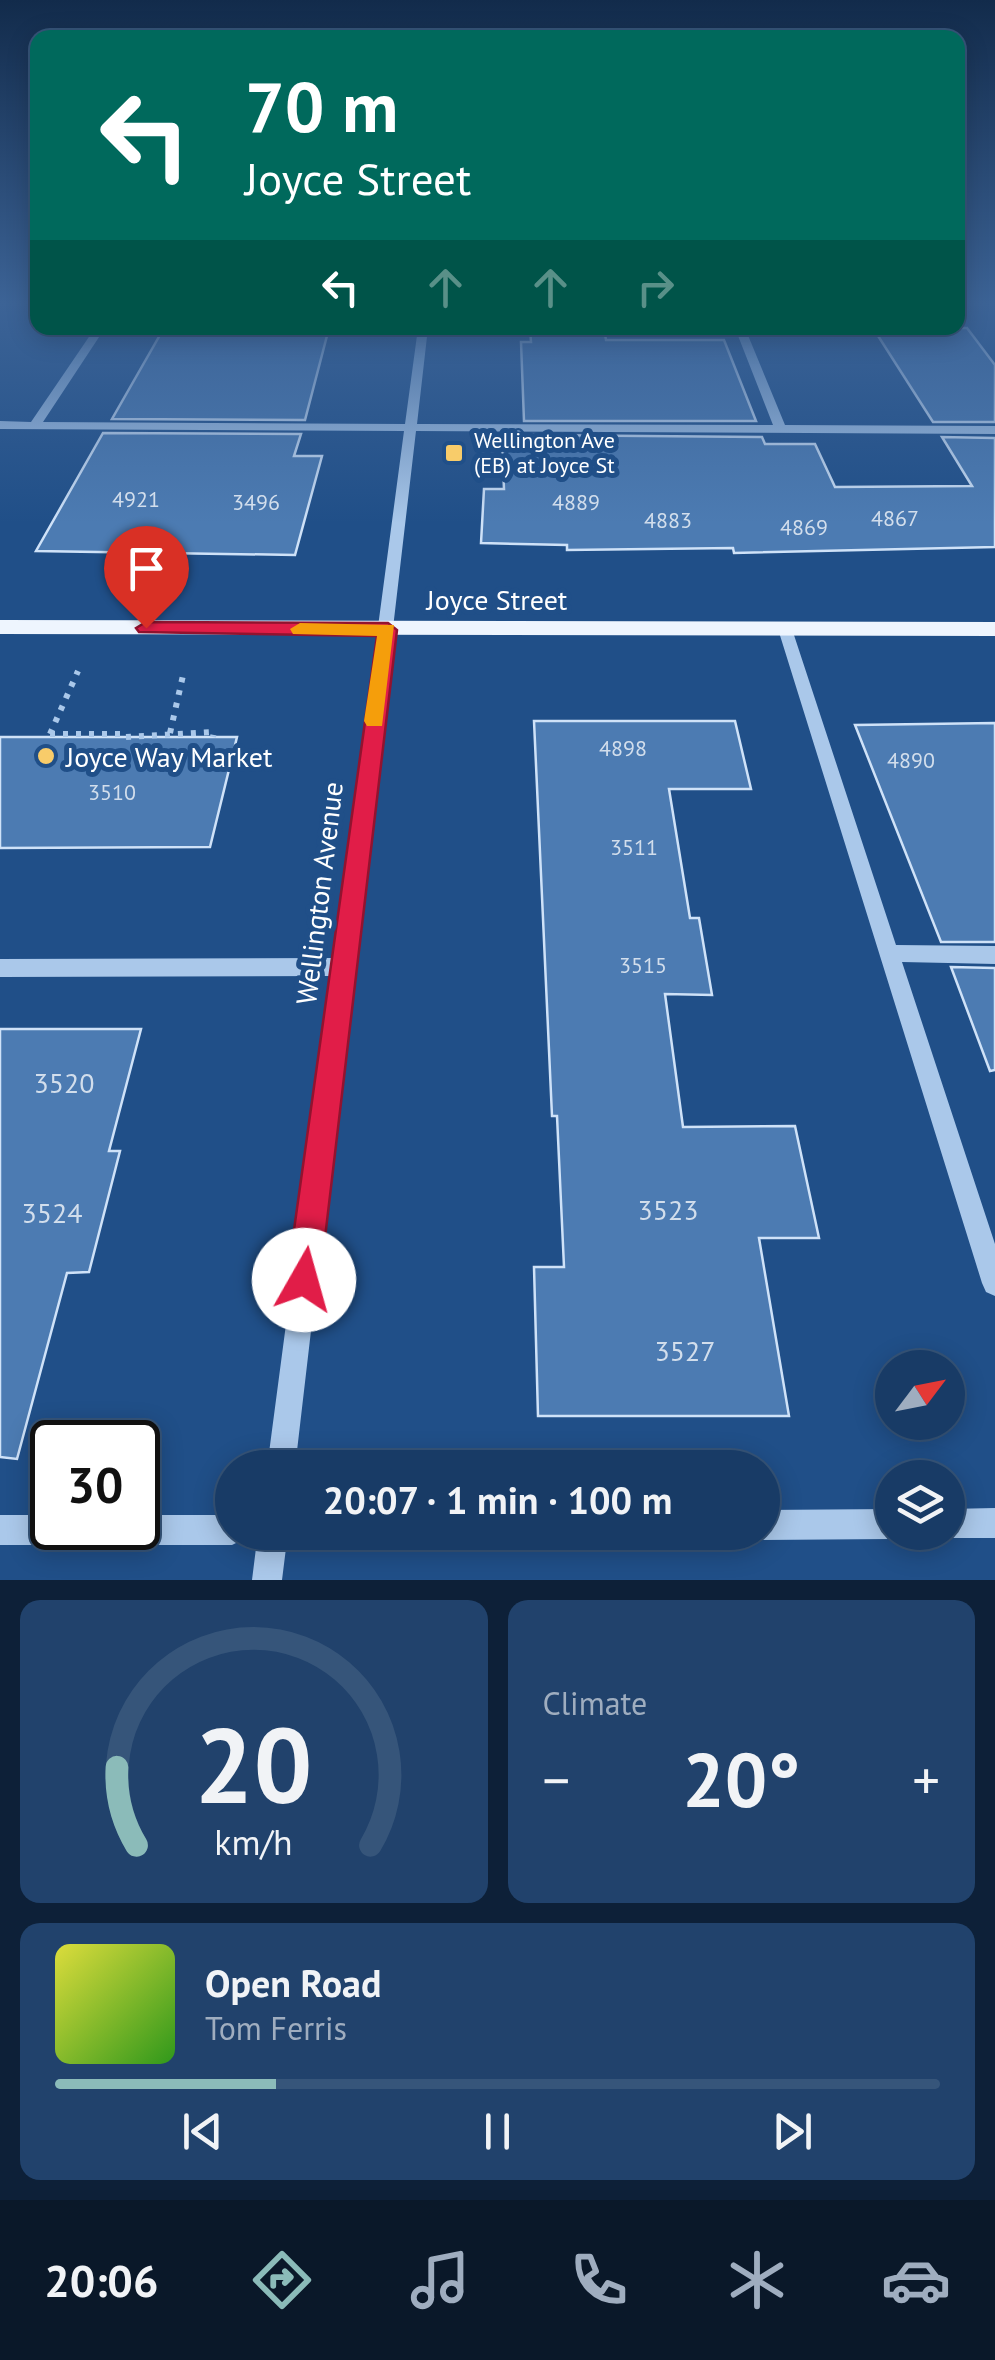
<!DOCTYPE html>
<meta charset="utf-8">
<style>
body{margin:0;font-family:"PT Sans",sans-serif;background:#21426c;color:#f1f3f6;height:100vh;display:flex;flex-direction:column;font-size:38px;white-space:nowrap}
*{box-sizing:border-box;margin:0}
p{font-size:32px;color:#9fadbf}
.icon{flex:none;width:55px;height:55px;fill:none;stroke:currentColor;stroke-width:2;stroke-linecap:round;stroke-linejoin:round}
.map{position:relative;height:1580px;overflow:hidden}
.panel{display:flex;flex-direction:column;gap:20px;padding:20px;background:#0d2038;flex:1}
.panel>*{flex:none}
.banner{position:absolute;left:30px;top:30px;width:935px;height:305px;border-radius:20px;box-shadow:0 5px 25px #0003,0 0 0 2px #36557a;background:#00695c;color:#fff;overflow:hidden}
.needle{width:65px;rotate:58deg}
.buttons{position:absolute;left:875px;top:1350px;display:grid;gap:20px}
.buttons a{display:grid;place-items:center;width:90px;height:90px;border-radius:50%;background:#183b66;box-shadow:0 5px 25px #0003,0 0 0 2px #36557a;font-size:50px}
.speed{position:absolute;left:30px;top:1420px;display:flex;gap:20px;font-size:50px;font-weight:700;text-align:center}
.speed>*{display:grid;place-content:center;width:130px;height:130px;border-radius:50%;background:#183b66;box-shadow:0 5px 25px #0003,0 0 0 2px #36557a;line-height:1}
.speed .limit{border:5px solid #111;border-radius:15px;background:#fff;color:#111}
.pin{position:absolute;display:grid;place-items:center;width:85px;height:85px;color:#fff;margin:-102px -42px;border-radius:50% 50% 50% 0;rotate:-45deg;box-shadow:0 0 10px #0007}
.pin .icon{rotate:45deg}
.me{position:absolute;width:110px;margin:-55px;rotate:7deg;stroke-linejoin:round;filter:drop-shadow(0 0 8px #0008)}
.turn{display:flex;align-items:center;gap:35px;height:210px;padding:0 50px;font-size:45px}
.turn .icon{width:130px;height:130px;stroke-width:2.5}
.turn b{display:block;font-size:70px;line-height:85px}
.lanes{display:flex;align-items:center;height:95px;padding:0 50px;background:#0003;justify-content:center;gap:50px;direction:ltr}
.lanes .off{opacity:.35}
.big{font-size:75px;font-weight:800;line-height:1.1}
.panel .card{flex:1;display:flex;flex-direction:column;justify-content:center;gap:15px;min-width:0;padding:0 35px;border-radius:20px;background:#21426c}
.panel .dial{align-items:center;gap:0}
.dial svg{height:260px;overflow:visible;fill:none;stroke:#36557a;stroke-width:7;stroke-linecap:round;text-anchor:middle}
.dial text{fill:#f1f3f6;stroke:none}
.song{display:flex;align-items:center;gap:30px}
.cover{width:120px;height:120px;border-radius:15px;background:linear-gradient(135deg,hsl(60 70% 55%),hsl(110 70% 35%))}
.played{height:10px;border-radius:5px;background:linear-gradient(90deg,#8bbbb9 25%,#36557a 25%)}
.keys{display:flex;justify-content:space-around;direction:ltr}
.heat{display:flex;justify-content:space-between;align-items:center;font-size:55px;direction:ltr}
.panel .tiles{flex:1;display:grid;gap:20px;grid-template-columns:1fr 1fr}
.card:last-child{grid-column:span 2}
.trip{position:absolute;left:215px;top:1450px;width:565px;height:100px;border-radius:50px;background:#183b66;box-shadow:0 5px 25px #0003,0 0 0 2px #36557a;font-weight:800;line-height:100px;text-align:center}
.tab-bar{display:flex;height:160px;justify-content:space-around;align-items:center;background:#0a1829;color:#9fadbf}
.tab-bar .icon{width:70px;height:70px}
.tab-bar .on{color:#8bbbb9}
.tab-bar b{font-size:45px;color:#f1f3f6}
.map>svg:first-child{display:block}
</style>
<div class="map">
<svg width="995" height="1580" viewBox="0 0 995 1580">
<rect width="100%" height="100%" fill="#204f88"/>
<path fill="#4c7bb2" stroke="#cfe2f8" stroke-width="2.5" d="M 164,328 L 329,328 L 305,420 L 112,419 Z
M 530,328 L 604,328 L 606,340 L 724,340 L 756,421 L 524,421 L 521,342 L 531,342 Z
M 873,328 L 967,328 L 995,365 L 995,422 L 933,422 Z
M 103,433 L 301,434 L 294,456 L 322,456 L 295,555 L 36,551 Z
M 525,435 L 762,437 L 765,444 L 815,444 L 835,487 L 972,486 L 942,437 L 995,438 L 995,547 L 734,553 L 733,548 L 567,550 L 567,545 L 481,543 L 484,489 L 504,489 L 502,442 L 526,442 Z
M 534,721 L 735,721 L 751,789 L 669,789 L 690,918 L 699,918 L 712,995 L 665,994 L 683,1127 L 795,1126 L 819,1238 L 759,1238 L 789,1416 L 538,1416 L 534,1267 L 564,1267 L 557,1116 L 552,1116 Z
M 995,723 L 995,942 L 941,942 L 855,725 Z
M 0,737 L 237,737 L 210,847 L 0,848 Z
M 951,967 L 995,968 L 995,1070 L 990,1071 Z
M 0,1029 L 141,1029 L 109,1151 L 120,1151 L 89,1272 L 67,1273 L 17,1459 L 0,1457 Z"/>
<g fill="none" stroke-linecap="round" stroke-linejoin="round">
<path stroke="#aac8ea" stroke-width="6" stroke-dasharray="5 8" stroke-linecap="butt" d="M 170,733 L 184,671
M 50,734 L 128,734
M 50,734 L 78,671
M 126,737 L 214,732 L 213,737"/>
<path fill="#aac8ea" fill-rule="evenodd" d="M 95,328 L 105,328 L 43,422 L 405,424 L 418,328 L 428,328 L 417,424 L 773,425 L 735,328 L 745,328 L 785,425 L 995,426 L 995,434 L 416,431 L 295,1468 L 267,1468 L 332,976 L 0,977 L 0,959 L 334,958 L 404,431 L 0,429 L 0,421 L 31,422 Z
M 785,624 L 792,629 L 896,945 L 995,946 L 995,964 L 902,962 L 995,1244 L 995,1296 L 986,1292 L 982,1283 L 778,629 Z
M 995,1508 L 995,1538 L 948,1538 L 938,1533 L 948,1532 L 948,1509 Z
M 892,1509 L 892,1532 L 903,1532 L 892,1539 L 762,1540 L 750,1532 L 762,1532 L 762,1510 Z
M 0,1515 L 52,1515 L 52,1528 L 138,1528 L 138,1515 L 232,1515 L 232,1532 L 246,1532 L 242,1540 L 232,1545 L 0,1545 Z
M 258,1532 L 288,1532 L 282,1580 L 252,1580 Z"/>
<path fill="#eef5fe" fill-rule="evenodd" d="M 0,620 L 995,622 L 995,636 L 0,634 Z"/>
</g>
<linearGradient id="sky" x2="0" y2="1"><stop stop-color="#122b4b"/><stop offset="0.58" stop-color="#3c6396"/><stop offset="1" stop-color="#3c6396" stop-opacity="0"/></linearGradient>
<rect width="995" height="523" fill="url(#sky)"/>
<path fill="#e11d48" stroke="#92132f" stroke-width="2.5" d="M 146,622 L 388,623 L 397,630 L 320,1280 L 315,1291 L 304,1296 L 292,1291 L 287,1280 L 377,636 L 139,632 L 136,628 Z"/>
<path fill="#f59e0b" d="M 300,623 L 394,625 L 382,726 L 367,726 L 364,721 L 377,636 L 293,634 L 290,629 Z"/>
<g fill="#f8cc6a" stroke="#204f88" stroke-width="4">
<rect x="444" y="443" width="20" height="20" rx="5"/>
<circle cx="46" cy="756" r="10"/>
</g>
<g text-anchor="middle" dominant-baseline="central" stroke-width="10" stroke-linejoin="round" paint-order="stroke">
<g font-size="22" fill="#fff" stroke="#204f88" text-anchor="start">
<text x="474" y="440">Wellington Ave<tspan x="474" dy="25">(EB) at Joyce St</tspan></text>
</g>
<g font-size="22" fill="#d2deec">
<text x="136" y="499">4921</text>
<text x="256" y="502">3496</text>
<text x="576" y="502">4889</text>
<text x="895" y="518">4867</text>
<text x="668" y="520">4883</text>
<text x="804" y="527">4869</text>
<text x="623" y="748">4898</text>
<text x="911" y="760">4890</text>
<text x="112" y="792">3510</text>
<text x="634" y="847">3511</text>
<text x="643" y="965">3515</text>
</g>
<g font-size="28" fill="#fff" stroke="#204f88">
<text x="497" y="599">Joyce Street</text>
<text transform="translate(319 893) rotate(-83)">Wellington Avenue</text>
</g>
<g font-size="28" fill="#fff" stroke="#204f88" text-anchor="start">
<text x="66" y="756">Joyce Way Market</text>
</g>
<g font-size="28" fill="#d2deec">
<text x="64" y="1082">3520</text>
<text x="668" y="1209">3523</text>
<text x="52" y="1212">3524</text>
<text x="685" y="1350">3527</text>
</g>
</g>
</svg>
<div class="buttons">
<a><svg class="needle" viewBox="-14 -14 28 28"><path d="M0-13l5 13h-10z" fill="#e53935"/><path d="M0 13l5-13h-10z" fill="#9fadbf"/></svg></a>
<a><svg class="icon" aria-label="layers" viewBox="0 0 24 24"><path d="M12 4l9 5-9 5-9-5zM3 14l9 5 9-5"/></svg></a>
</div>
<div class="speed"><div class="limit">30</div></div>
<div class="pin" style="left:146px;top:628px;background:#d93025"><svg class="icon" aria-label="arrive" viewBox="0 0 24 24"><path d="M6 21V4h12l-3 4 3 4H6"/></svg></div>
<svg class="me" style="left:304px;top:1280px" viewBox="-20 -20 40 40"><circle r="19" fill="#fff"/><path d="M0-13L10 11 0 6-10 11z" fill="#e11d48"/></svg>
<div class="trip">20:07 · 1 min · 100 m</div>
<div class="banner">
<div class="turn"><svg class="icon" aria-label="left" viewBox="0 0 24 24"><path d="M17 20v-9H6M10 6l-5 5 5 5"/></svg><div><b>70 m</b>Joyce Street</div></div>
<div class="lanes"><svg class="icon" aria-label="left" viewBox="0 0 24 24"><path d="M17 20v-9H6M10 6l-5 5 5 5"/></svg><svg class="icon off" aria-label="ahead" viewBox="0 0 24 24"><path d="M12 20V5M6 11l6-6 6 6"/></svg><svg class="icon off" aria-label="ahead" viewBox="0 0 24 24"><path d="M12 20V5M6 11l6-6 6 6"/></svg><svg class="icon off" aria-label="right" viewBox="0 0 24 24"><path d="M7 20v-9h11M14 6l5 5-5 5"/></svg></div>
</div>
</div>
<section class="panel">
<div class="tiles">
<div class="card dial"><svg viewBox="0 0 100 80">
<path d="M14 69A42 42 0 1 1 86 69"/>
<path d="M14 69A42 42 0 0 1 8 45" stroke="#8bbbb9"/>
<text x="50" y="56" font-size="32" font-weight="700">20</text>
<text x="50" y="72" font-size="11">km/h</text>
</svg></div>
<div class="card"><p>Climate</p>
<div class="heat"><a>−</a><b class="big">20°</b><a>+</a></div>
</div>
<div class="card">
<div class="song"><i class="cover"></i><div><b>Open Road</b><p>Tom Ferris</p></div></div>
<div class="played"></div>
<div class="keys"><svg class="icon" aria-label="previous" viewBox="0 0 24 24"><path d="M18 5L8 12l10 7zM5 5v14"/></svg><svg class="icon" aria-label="pause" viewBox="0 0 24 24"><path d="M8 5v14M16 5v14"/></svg><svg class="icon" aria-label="next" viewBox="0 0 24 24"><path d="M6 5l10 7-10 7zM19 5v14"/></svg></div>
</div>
</div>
</section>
<nav class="tab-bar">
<b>20:06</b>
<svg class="icon on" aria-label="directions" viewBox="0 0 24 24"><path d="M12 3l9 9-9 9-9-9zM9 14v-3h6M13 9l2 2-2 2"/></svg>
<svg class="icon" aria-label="music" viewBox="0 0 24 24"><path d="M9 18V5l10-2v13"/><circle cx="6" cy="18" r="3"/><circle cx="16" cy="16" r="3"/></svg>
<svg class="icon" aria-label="phone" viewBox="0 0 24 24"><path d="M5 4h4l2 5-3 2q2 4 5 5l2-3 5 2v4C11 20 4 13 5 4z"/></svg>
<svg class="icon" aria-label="climate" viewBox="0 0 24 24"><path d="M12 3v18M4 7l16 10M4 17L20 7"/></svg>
<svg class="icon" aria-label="car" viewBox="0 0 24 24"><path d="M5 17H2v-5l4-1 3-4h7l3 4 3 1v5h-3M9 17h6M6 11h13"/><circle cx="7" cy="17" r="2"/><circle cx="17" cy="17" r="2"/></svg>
</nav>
